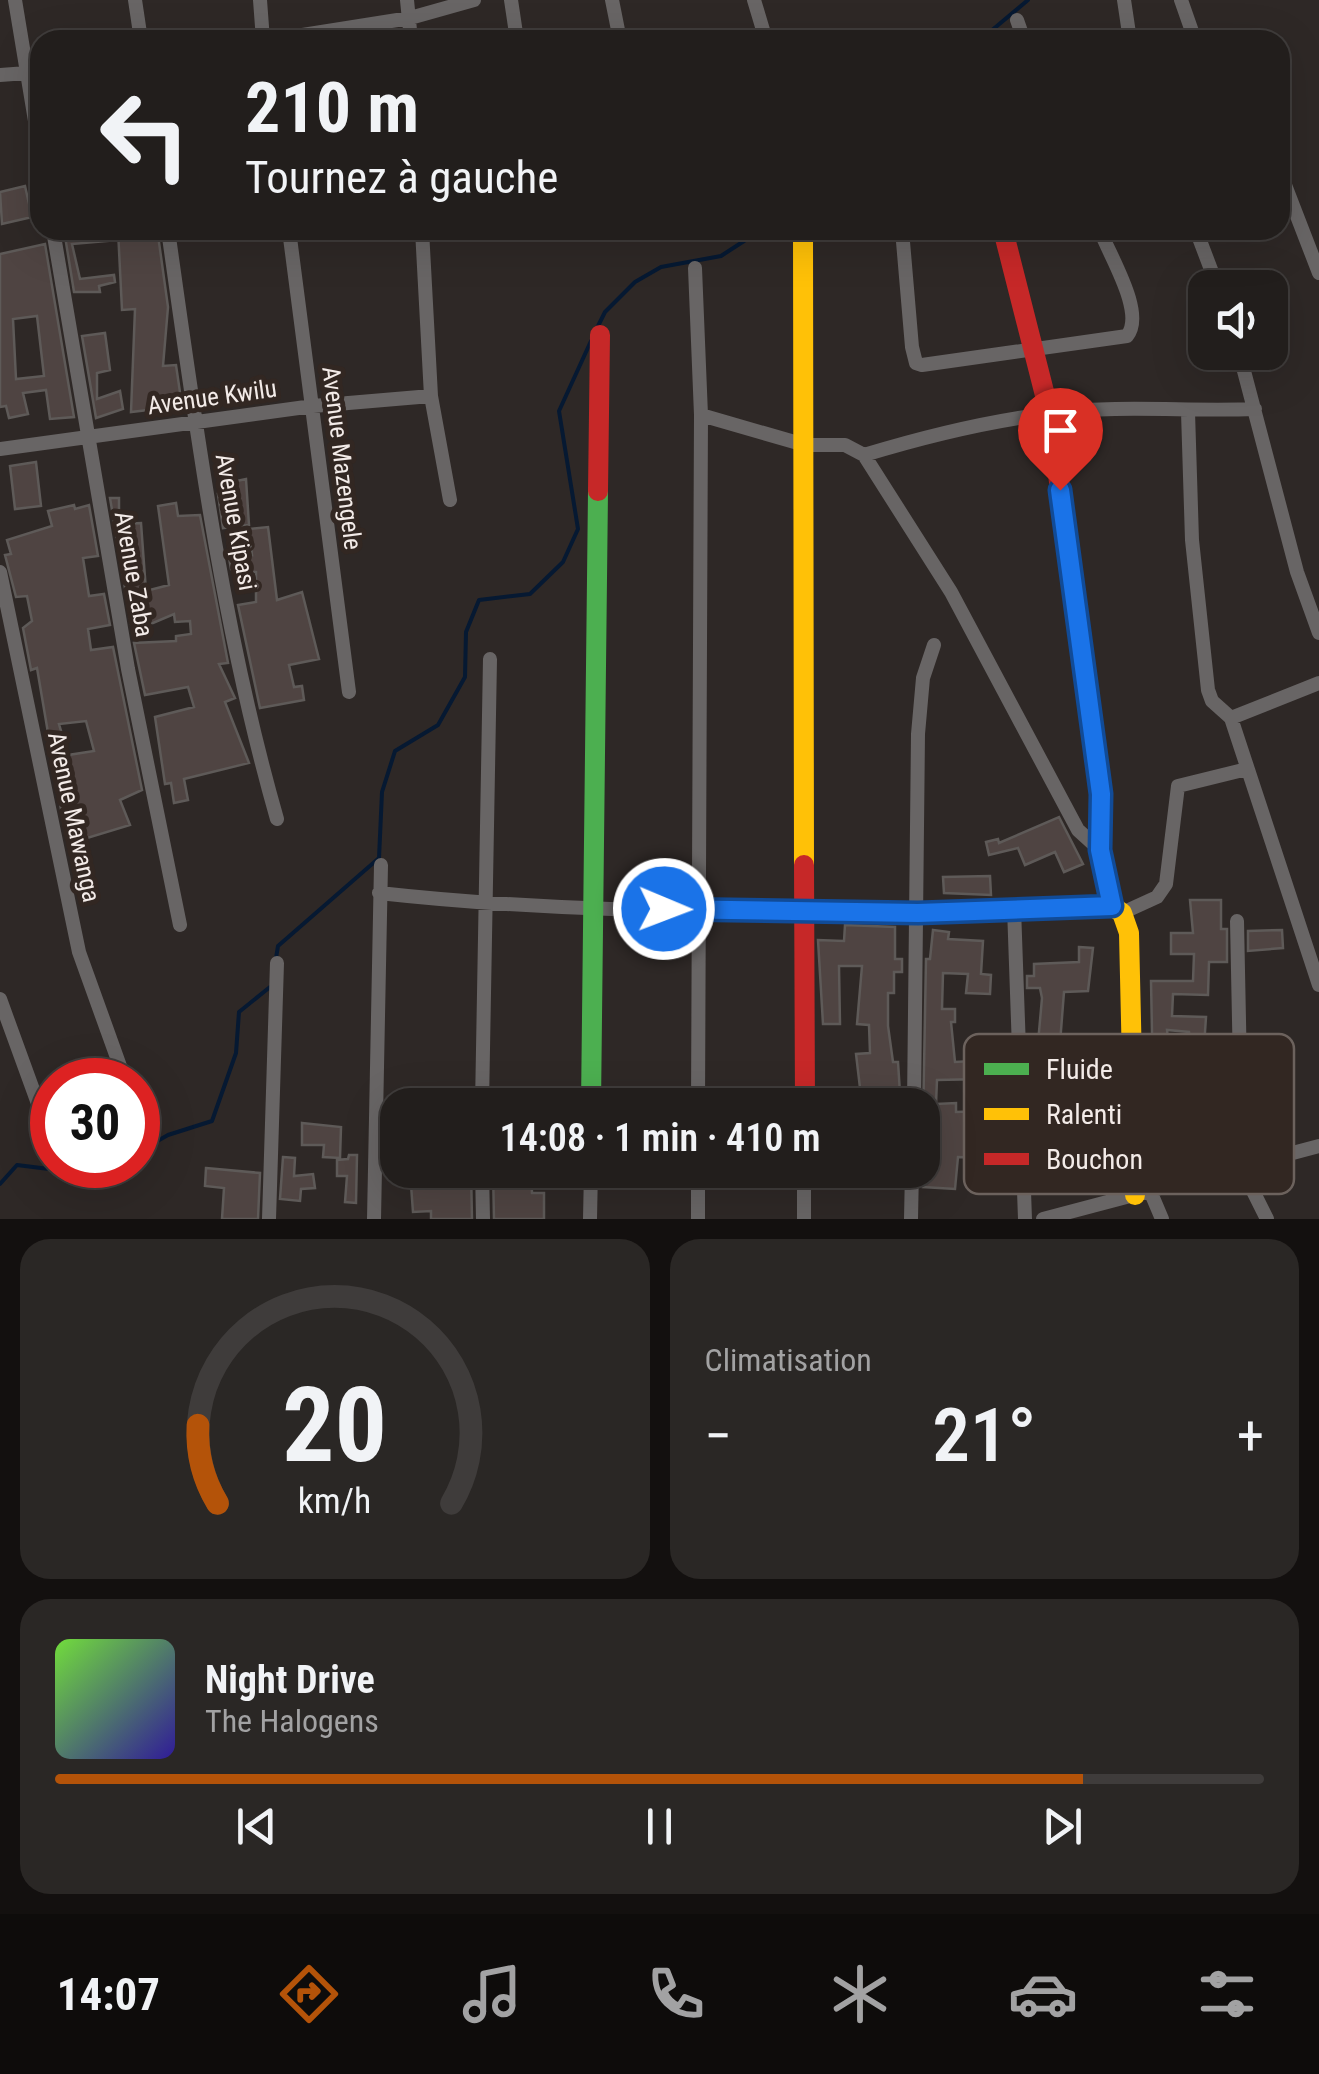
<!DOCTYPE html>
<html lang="fr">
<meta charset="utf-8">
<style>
body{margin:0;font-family:"Roboto Condensed",sans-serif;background:#2a2725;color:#f1f3f6;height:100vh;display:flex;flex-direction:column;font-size:38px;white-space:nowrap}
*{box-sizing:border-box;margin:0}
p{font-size:32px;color:#a2a2a3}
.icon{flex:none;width:55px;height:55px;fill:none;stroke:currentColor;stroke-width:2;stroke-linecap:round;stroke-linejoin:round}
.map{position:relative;height:1219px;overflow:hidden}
.drawer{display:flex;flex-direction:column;gap:20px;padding:20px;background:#13100f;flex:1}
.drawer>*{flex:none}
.guide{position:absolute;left:30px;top:30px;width:1260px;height:210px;border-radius:30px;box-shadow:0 10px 40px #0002,0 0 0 2px #3f3c3b;background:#221e1c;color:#f1f3f6;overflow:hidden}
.fabs{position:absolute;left:1188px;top:270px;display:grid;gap:20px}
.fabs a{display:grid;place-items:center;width:100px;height:100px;border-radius:20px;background:#221e1c;box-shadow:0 10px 40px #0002,0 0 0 2px #3f3c3b;font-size:50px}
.speed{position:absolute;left:30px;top:1058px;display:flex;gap:20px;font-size:50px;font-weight:700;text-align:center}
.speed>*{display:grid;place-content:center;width:130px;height:130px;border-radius:50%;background:#221e1c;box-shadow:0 10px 40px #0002,0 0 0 2px #3f3c3b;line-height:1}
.speed .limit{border:15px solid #d22;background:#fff;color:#111}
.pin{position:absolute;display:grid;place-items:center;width:85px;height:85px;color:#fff;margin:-102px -42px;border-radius:50% 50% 50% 0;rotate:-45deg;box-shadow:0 0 10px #0007}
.pin .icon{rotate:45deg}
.me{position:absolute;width:110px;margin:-55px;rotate:91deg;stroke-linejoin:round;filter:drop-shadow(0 0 8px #0008)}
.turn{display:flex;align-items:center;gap:35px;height:210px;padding:0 50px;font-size:45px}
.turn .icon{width:130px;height:130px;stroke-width:2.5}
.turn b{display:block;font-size:70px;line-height:85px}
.big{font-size:75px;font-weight:600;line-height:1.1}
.drawer .card{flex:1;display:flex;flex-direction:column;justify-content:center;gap:15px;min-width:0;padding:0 35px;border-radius:30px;background:#2a2725}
.drawer .dial{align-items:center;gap:0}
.dial svg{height:260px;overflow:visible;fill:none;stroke:#3f3c3b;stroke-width:7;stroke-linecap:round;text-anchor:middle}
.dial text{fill:#f1f3f6;stroke:none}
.song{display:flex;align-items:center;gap:30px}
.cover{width:120px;height:120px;border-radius:15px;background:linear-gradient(135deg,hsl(100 70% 55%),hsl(250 70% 35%))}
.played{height:10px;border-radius:5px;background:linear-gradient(90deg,#b45309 85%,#3f3c3b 85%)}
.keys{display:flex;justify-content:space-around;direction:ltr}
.heat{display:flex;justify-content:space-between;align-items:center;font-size:55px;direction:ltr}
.drawer .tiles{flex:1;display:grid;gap:20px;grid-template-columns:1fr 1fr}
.card:last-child{grid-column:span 2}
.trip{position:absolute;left:380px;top:1088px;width:560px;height:100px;border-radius:30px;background:#221e1c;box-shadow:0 10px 40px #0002,0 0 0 2px #3f3c3b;font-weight:600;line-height:100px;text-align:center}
.tabs{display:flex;height:160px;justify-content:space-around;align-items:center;background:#0e0c0b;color:#a2a2a3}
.tabs .icon{width:70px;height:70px}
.tabs .active{color:#b45309}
.tabs b{font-size:45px;color:#f1f3f6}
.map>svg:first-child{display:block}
</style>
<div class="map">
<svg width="1319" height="1219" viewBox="0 0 1319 1219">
<rect width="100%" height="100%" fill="#2e2826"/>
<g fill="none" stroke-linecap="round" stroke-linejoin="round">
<path stroke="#061932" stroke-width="4" d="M 965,40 L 991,31 L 1028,0
M 597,328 L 605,312 L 635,282 L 661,267 L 721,256 L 761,230
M 276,958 L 278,946 L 379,858 L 382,792 L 395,751 L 438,725 L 465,677 L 466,632 L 479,600 L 530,594 L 563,562 L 578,529 L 559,411 L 591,341
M 138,1152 L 168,1135 L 212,1121 L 236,1053 L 239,1012 L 270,987
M 0,1184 L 17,1165 L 81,1173 L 107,1165"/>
</g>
<path fill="#4f4442" stroke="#5e5a58" stroke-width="2.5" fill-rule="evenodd" d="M 25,186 L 32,217 L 2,224 L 0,192 Z
M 64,230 L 116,230 L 117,240 L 72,244 L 80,279 L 114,275 L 115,282 L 99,286 L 100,292 L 74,292 Z
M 118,230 L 158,235 L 168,307 L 163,366 L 176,365 L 182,406 L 131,412 L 135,309 L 122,310 Z
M 45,244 L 74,417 L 50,419 L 46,390 L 23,393 L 28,414 L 9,418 L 6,406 L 0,407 L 0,254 ZM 37,316 L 44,376 L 16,379 L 13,319 Z
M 105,333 L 110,370 L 97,373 L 97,399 L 120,391 L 123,409 L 96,418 L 82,336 Z
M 36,462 L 41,506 L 15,509 L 10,466 Z
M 246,479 L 249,525 L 223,528 L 218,494 L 229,493 L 227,483 Z
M 110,498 L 119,498 L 119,524 L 141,523 L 146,591 L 169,585 L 158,506 L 176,503 L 178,516 L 200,515 L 228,663 L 219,664 L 235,698 L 225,702 L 249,763 L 184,779 L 188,800 L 174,803 L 171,783 L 165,784 L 155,717 L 194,707 L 188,687 L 145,695 L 134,643 L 176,641 L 176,636 L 191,634 L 190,621 L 175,622 L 174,614 L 153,623 L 131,624 Z
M 74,505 L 75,509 L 89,505 L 98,556 L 83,558 L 89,596 L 104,594 L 110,625 L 88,629 L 91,650 L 113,647 L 142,790 L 120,800 L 130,825 L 84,839 L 78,817 L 63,821 L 37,668 L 31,670 L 23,628 L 32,621 L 27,596 L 16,597 L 5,555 L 11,554 L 7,540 L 52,526 L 48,511 ZM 86,721 L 94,751 L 68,755 L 59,724 Z
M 268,527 L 277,600 L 302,592 L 319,659 L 289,665 L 294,687 L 302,686 L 304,700 L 260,708 L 238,605 L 256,602 L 256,572 L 231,569 L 228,552 L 252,555 L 249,529 Z
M 1059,817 L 1083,864 L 1064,872 L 1055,852 L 1025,865 L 1018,848 L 989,855 L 986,842 L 998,839 L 999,843 Z
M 990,876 L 991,895 L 944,893 L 943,877 Z
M 1190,900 L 1221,900 L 1221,929 L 1227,929 L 1227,962 L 1209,962 L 1208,995 L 1173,994 L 1172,1016 L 1206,1017 L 1204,1047 L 1212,1085 L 1194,1085 L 1189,1032 L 1167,1030 L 1173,1085 L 1153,1084 L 1151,981 L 1193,981 L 1194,954 L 1171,954 L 1171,933 L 1193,933 Z
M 845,925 L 895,927 L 895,959 L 902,959 L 902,972 L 894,972 L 894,993 L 888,993 L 888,1026 L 893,1062 L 898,1062 L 900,1093 L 894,1093 L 894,1105 L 862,1105 L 856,1054 L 870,1053 L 869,1025 L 857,1024 L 862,966 L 839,966 L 840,1024 L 823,1024 L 818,940 L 844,941 Z
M 933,930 L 949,932 L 948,939 L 983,941 L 981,974 L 991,975 L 990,994 L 966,993 L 968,974 L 943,973 L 942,1009 L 955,1009 L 955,1022 L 951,1022 L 955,1062 L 1006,1059 L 1005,1119 L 1000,1119 L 1001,1151 L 1007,1150 L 1008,1164 L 988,1165 L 988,1158 L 958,1157 L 955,1189 L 923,1187 L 934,1123 L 923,1123 L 926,959 L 930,959 ZM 983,1079 L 982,1111 L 956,1112 L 956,1103 L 936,1104 L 937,1080 Z
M 1282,930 L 1283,948 L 1248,951 L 1248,931 Z
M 1079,947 L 1093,948 L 1088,991 L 1064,992 L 1060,1043 L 1038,1043 L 1042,998 L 1040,988 L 1027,988 L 1027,976 L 1034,976 L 1034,964 L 1079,962 Z
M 302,1123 L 341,1127 L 340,1158 L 323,1157 L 324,1145 L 302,1145 Z
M 349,1155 L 357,1155 L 356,1203 L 345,1202 L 347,1176 L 337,1176 L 337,1160 L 348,1159 Z
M 283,1157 L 295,1158 L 294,1176 L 313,1174 L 315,1188 L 301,1189 L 300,1201 L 280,1199 Z
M 206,1168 L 260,1173 L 258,1219 L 222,1219 L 224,1188 L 205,1186 Z
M 434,1170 L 471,1170 L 472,1219 L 431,1219 L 431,1211 L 413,1212 L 411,1185 L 435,1184 Z
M 493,1170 L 531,1170 L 532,1193 L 544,1193 L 544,1219 L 494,1219 Z"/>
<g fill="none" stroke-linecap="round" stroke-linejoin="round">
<path stroke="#686565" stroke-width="14" d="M 15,0 L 40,151
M 135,0 L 141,40
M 260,0 L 263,40
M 407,0 L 411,40
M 511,0 L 517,40
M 612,0 L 620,40
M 754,0 L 766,40
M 1124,0 L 1130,40
M 1181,0 L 1195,40
M 1017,20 L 1024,40
M 271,40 L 410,18 L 474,0
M 0,75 L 40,72
M 1280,172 L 1319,273
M 53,230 L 128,669 L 180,925
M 168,230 C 196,428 222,627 277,819
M 289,230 L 349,692
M 422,230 L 431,396 L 450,500
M 902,230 L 912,347 L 916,363 L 922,365 L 1127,336 C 1146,313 1109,255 1100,230
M 1196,230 L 1218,288
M 695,268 L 701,415 L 698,1105
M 1239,352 L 1297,572 L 1319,633
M 1188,412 L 1192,540 L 1208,690 L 1212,701 L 1231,718 L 1319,985
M 701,415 L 805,445 L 845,445 L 864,455 L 951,592 L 1078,830 L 1100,850
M 0,449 L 313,406 L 431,396
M 864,455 C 943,431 1031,410 1115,409 C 1162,408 1208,411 1255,409
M 0,572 L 79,952 L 120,1066
M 1231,718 L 1319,683
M 379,893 C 622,920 868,911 1112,906
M 1014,908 L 1025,1219
M 1122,913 L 1157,897 L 1166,884 L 1178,786 L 1247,769
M 1237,921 L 1242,1169 L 1267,1219
M 0,999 L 44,1120
M 482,1105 L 490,659
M 914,1105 L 918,734 L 923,678 L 934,645
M 482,1170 L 483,1219
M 1151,1193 L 1162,1219
M 269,1219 L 277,963
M 374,1219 L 381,865
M 590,1219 L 591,1170
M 698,1219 L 698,1170
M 804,1219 L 804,1170
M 911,1219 L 912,1170
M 1043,1219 L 1319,1146"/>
<path stroke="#4caf50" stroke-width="20" d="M 591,1105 L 598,491"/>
<path stroke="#ffc107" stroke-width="20" d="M 803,230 L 804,865
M 1086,683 L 1101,794 L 1100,850 L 1112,906 L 1122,913 L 1129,933 L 1135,1195"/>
<path stroke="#c62828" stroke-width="20" d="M 1003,230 L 1050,415 L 1086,683
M 598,491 L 600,335
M 804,865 L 805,1105"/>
</g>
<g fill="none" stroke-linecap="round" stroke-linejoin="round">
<defs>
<path id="route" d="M 664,909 L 918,913 L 1112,906 L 1100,850 L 1101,794 L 1060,490"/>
</defs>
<use href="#route" stroke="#114b97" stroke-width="25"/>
<use href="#route" stroke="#1a73e8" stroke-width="18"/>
</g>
<g text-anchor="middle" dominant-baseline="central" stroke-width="10" stroke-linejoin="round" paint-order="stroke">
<g font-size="25" fill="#f3ebe8" stroke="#322722">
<text transform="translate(212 397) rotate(-8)">Avenue Kwilu</text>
<text transform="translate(342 458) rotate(83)">Avenue Mazengele</text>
<text transform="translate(236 522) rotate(80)">Avenue Kipasi</text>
<text transform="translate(134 574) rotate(80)">Avenue Zaba</text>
<text transform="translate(74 817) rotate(78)">Avenue Mawanga</text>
</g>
</g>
<rect x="964" y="1034" width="330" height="160" rx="15" fill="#322722" stroke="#6c625d" stroke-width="2.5"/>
<rect x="984" y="1063" width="45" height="12" fill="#4caf50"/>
<rect x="984" y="1108" width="45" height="12" fill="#ffc107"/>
<rect x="984" y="1153" width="45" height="12" fill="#c62828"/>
<g font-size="28" fill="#f3ebe8">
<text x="1046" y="1079">Fluide</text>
<text x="1046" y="1124">Ralenti</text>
<text x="1046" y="1169">Bouchon</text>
</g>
</svg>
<div class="fabs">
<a><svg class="icon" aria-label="sound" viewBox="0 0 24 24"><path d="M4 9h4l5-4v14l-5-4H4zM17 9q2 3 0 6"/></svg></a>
</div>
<div class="speed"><div class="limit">30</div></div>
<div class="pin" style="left:1060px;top:490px;background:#d93025"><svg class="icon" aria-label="arrive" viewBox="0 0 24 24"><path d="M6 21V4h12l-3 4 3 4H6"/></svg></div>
<svg class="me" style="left:664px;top:909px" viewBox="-20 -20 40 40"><circle r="17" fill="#1a73e8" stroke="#fff" stroke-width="3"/><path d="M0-11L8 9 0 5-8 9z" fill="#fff"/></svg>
<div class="trip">14:08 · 1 min · 410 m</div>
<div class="guide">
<div class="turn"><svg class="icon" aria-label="left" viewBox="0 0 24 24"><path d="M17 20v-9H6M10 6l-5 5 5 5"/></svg><div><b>210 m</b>Tournez à gauche</div></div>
</div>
</div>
<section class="drawer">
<div class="tiles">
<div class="card dial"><svg viewBox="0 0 100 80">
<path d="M14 69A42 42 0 1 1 86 69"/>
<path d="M14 69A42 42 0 0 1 8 45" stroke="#b45309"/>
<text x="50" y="56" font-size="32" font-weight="700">20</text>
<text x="50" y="72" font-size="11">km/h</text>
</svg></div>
<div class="card"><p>Climatisation</p>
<div class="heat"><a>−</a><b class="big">21°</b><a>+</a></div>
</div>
<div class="card">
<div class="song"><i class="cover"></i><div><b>Night Drive</b><p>The Halogens</p></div></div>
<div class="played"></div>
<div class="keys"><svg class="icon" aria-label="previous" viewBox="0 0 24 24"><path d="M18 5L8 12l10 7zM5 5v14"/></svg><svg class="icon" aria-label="pause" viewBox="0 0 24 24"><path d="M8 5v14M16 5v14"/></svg><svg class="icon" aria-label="next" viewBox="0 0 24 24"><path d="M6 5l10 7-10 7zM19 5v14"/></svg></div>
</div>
</div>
</section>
<nav class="tabs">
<b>14:07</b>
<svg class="icon active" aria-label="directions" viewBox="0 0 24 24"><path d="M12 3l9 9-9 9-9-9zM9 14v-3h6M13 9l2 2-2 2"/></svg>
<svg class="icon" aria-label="music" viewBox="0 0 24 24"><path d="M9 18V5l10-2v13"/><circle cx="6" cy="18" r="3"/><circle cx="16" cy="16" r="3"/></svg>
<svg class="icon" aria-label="phone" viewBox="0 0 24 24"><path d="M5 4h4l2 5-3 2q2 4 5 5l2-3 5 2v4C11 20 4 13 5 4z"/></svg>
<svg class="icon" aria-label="climate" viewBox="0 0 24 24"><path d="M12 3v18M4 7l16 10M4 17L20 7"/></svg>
<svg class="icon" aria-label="car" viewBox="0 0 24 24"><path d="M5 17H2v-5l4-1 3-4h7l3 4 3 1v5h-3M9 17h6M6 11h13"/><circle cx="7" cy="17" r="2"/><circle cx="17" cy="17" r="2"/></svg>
<svg class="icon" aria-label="filters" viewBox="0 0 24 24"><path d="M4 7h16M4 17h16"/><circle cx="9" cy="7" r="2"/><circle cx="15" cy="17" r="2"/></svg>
</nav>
